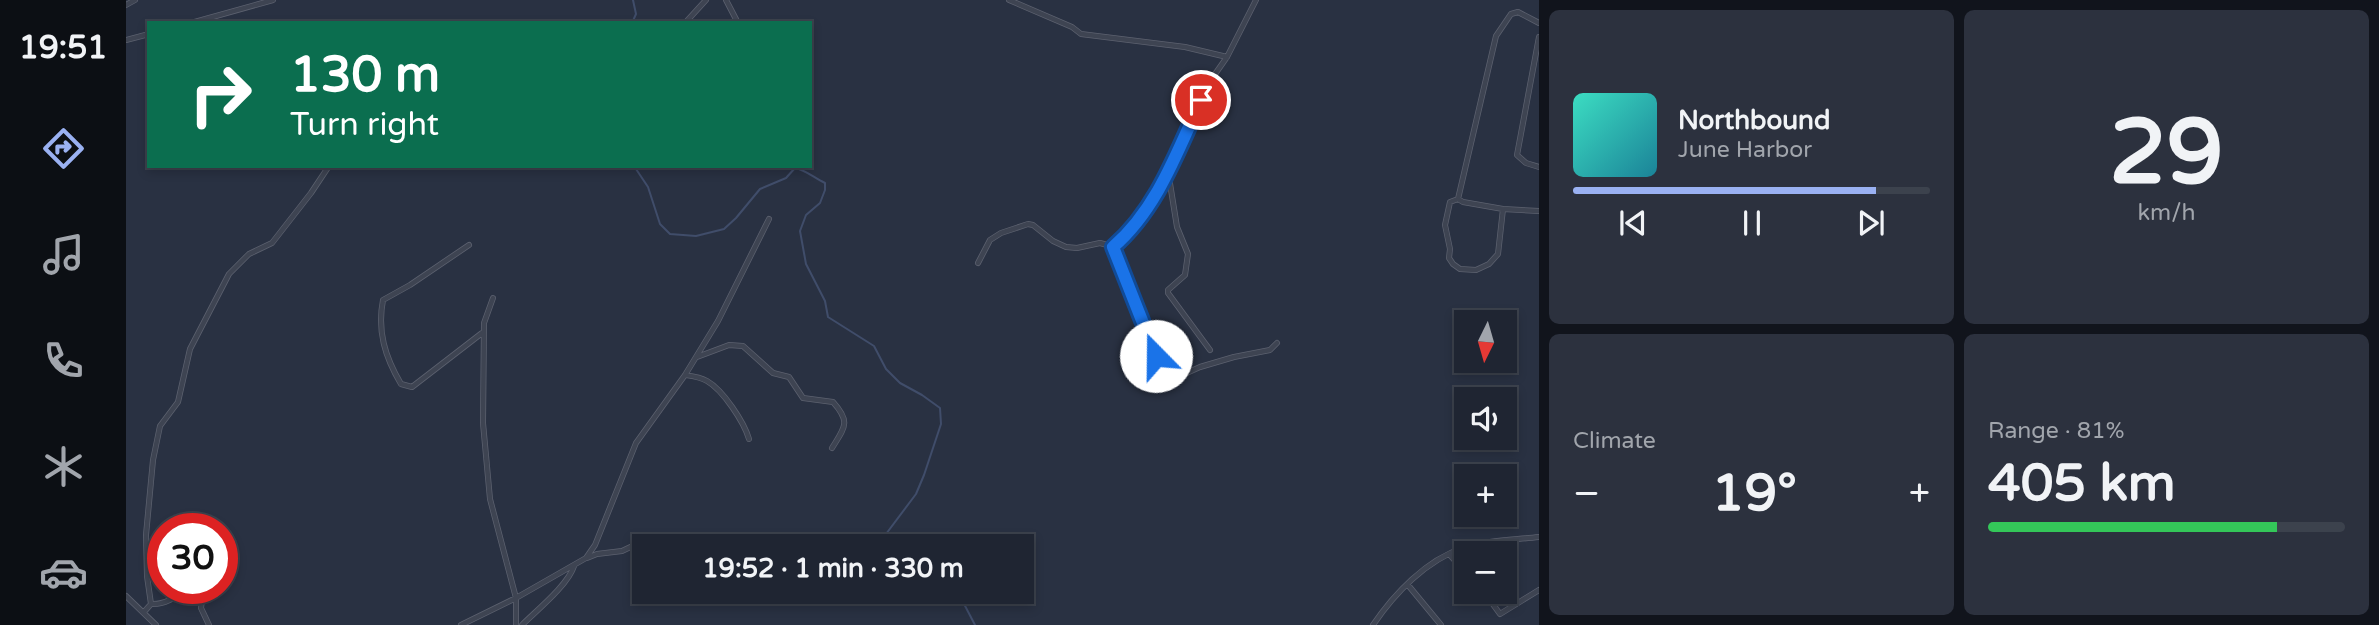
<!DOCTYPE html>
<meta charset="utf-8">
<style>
body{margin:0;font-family:"Varela Round",sans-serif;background:#2c313e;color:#f1f3f6;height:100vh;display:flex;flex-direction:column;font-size:26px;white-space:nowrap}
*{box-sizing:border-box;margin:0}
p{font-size:23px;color:#a1a5ac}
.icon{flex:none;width:38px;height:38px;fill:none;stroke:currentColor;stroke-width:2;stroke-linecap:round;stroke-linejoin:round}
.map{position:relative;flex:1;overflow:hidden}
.drawer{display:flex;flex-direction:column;gap:10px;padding:10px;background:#11141c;width:840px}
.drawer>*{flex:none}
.banner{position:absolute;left:21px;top:21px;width:665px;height:147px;border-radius:0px;box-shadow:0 4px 10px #0003,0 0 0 2px #3c424d;background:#0b6e4f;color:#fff;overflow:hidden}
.needle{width:46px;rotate:185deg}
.controls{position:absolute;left:1328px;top:310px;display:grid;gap:14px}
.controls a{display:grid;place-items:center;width:63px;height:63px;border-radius:0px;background:#1f2532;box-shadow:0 4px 10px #0003,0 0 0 2px #3c424d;font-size:35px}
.speed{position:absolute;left:21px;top:513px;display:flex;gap:14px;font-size:35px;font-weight:700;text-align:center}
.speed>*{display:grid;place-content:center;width:91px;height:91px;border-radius:50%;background:#1f2532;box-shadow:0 4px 10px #0003,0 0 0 2px #3c424d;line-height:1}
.speed .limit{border:10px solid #d22;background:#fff;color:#111}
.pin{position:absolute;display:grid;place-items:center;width:60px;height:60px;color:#fff;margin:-30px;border:4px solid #fff;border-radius:50%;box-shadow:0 2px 7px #0007}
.me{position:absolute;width:77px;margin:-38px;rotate:338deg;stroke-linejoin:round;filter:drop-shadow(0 0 5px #0008)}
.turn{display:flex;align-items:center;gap:24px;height:147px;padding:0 28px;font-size:32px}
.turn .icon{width:91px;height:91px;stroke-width:2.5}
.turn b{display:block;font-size:49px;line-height:60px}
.big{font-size:52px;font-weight:700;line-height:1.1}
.drawer .widget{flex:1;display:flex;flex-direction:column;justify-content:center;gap:10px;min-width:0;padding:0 24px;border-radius:10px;background:#2c313e}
.drawer .dial{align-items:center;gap:0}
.dial b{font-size:91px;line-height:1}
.song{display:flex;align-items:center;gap:21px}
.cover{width:84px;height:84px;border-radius:10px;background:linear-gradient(135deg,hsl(170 70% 55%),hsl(190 70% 35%))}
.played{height:7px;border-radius:4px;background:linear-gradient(90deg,#9ab1f2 85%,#3c424d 85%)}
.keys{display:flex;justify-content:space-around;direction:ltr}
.heat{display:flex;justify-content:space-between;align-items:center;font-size:38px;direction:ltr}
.charge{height:10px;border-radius:5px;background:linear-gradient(90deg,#34c759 81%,#3c424d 0)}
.drawer .tiles{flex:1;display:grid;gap:10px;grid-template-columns:repeat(2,1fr)}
.trip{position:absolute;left:506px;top:534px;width:402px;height:70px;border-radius:0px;background:#1f2532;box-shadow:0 4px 10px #0003,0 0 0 2px #3c424d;font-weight:700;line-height:70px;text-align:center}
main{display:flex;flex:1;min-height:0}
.menu{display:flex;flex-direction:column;width:126px;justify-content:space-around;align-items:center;background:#0c0f14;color:#a1a5ac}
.menu .icon{width:49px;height:49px}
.menu .active{color:#9ab1f2}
.menu b{font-size:32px;color:#f1f3f6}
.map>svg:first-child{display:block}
</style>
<main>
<nav class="menu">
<b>19:51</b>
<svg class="icon active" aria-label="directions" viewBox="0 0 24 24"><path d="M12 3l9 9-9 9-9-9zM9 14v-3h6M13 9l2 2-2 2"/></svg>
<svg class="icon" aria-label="music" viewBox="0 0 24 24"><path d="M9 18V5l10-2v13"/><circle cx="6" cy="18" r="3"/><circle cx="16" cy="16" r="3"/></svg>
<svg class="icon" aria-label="phone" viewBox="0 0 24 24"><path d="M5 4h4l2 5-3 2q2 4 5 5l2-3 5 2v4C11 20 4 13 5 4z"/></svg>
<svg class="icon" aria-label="climate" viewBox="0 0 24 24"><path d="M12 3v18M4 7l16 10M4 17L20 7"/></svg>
<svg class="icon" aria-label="car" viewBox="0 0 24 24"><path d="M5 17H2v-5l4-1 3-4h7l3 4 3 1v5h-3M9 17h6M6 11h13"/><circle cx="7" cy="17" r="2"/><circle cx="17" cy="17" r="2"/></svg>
</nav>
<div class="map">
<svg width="1413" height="625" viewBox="0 0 1413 625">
<rect width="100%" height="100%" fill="#293142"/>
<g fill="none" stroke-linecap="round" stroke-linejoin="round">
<path stroke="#404d6a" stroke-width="2" d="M 506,23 L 510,14 L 507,0
M 508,166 L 522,187 L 534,224 L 544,234 L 570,236 L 598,229 L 610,218 L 634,189 L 660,178 L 669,168 C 680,170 688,178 699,183 L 699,190 L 694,203 L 680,215 L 674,231 L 680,264 L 699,301 L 702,317 L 748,346 L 760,369 L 774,383 L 796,395 L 814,408 L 815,424 L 798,475 L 790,494 L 751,546
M 823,592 L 837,602 L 849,625"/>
<defs>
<path id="street" d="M 600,0 L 612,23
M 883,0 L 946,27 L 955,34 L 1059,47 L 1101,57
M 0,5 L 9,0
M 65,23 L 147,0
M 559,23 L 580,0
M 1413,37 L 1391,155 L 1400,163 L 1413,167
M 0,40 L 23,34
M 1332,199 L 1370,36 L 1385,14 L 1392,12 L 1413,23
M 1377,209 L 1372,254 L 1363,264 L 1350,270 L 1334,269 L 1327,264 L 1323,258 L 1324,249 L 1319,225 L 1324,202 L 1332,199 L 1337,202 L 1377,209 L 1413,211
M 343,245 L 284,285 L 257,300 C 251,331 259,357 275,384 L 286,387 L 356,333
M 987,247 L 1039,378 L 1045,380 L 1074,367 L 1108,357 L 1144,350 L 1151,343
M 852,263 L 864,240 L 875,233 L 902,224 L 907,225 L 927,241 L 940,247 L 951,248 L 974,243 L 989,247 L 1015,219 L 1041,172
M 367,298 L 358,323 L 357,423 L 364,499 L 390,598 L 390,625
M 1084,350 L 1042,293 L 1042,290 L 1059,275 L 1062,254 L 1051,227 L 1042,171 L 1087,77 L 1101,57 L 1130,0
M 571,357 L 603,345 L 617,346 L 647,373 L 663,377 L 677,398 L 707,402 C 725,422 719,427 706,448
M 559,375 C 566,376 574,377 581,381 C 597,390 618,422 623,439
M 1323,554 L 1340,573
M 461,558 L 471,554 L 496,551 L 530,535 L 574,546
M 1282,585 L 1315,625
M 1358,592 L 1374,614 L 1413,590
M 0,596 L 30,625
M 25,604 C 38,605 50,597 60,590 L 70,593 L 76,600 L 75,608 L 83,625
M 18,612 L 25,604 L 21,576 L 20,535 L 27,460 L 34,426 L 52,402 L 64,349 L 103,274 L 123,254 L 146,243 L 185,193 L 203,166
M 335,625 L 390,598 L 460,558 L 469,545 L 510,443 L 559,375 L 592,321 L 643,219
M 396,625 C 411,610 442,585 448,566
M 1247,625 C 1268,594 1300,560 1337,548 C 1361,540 1388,540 1413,537"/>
</defs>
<use href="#street" stroke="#5c616f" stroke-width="6"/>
<use href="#street" stroke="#3e4452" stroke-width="4.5"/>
</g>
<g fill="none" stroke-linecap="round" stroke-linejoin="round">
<defs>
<path id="route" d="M 1030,356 L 987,247 C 1031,209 1051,152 1075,100"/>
</defs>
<use href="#route" stroke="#114b97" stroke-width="18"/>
<use href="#route" stroke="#1a73e8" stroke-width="12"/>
</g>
</svg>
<div class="controls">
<a><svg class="needle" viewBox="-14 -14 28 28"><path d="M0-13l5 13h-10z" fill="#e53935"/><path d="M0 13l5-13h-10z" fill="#a1a5ac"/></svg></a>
<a><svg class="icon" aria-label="sound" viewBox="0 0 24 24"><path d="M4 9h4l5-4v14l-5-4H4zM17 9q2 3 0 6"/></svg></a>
<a>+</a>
<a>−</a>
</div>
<div class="speed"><div class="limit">30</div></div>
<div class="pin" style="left:1075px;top:100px;background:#d93025"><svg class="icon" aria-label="arrive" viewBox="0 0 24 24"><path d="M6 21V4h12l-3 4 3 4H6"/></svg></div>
<svg class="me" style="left:1030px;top:356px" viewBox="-20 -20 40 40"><circle r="19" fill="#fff"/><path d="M0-13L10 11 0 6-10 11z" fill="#1a73e8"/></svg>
<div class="trip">19:52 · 1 min · 330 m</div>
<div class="banner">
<div class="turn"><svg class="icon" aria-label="right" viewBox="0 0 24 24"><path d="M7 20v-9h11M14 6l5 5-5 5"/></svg><div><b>130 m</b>Turn right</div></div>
</div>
</div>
<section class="drawer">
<div class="tiles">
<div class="widget">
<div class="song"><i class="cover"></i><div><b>Northbound</b><p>June Harbor</p></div></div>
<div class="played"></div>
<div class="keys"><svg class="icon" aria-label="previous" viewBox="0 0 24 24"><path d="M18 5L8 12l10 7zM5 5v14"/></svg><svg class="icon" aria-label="pause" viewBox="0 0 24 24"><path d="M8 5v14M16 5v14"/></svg><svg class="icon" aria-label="next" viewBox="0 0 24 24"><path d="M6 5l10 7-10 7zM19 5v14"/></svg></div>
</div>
<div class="widget dial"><b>29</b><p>km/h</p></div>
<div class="widget"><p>Climate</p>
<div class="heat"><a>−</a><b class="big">19°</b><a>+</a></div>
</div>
<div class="widget"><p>Range · 81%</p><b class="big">405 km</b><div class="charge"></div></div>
</div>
</section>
</main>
